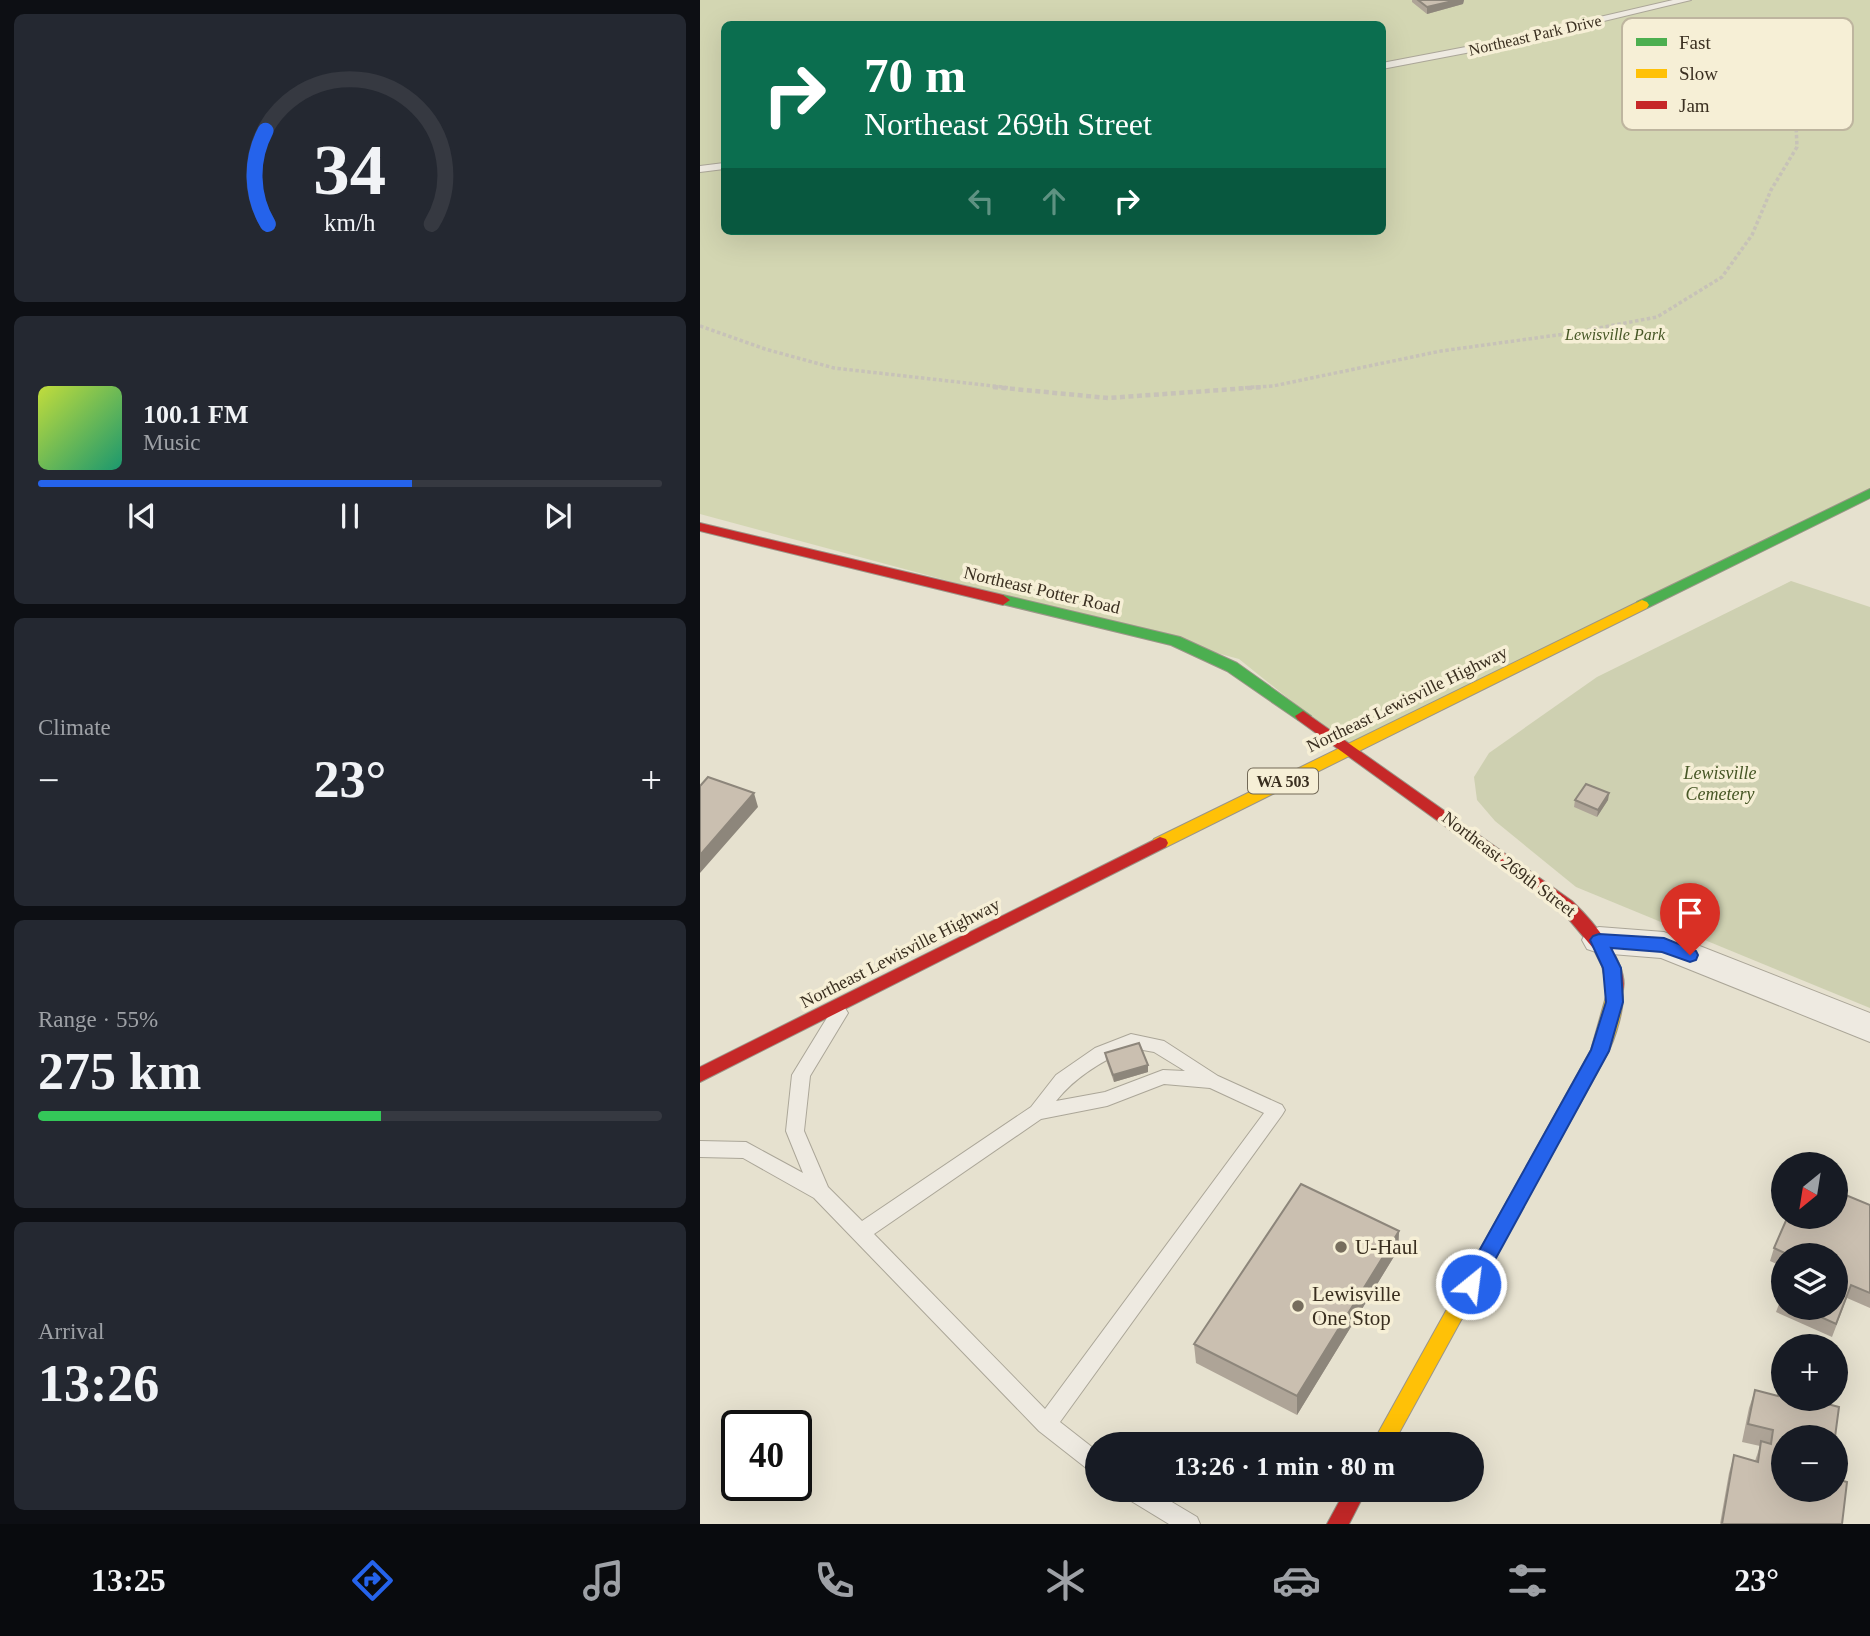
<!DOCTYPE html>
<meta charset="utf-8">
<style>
body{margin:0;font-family:Georgia,serif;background:#242831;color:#f1f3f6;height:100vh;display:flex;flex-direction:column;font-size:26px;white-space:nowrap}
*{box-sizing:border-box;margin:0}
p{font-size:23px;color:#9ea1a6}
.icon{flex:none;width:38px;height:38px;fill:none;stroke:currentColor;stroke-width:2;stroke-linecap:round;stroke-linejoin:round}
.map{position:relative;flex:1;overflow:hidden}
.drawer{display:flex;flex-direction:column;gap:14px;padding:14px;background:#0d0f14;width:700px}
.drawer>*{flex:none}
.top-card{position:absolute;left:21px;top:21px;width:665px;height:214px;border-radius:10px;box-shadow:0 7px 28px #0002;background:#0b6e4f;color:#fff;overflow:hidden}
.needle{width:46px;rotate:210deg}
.controls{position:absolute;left:1071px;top:1152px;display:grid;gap:14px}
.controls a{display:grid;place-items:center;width:77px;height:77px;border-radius:50%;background:#171b24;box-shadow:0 7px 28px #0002;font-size:35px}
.speed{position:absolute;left:21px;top:1410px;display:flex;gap:14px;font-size:35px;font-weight:700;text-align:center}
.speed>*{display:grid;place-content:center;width:91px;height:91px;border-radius:50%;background:#171b24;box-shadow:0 7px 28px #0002;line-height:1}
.speed .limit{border:4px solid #111;border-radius:10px;background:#fff;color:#111}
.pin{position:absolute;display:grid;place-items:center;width:60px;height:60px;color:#fff;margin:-72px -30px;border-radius:50% 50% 50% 0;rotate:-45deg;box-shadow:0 0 7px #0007}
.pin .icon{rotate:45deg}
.me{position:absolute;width:77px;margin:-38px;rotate:29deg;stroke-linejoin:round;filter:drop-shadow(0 0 5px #0008)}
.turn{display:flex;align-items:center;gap:24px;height:147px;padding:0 28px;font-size:32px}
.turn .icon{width:91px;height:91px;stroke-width:2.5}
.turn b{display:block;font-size:49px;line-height:60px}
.lanes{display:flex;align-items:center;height:66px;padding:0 28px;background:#0003;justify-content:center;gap:35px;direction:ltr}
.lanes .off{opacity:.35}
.big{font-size:52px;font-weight:700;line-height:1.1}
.drawer .card{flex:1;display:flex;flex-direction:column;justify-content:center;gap:10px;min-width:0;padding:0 24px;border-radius:10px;background:#242831}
.drawer .dial{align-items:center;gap:0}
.dial svg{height:182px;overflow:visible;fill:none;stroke:#363941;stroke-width:7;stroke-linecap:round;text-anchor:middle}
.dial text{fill:#f1f3f6;stroke:none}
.song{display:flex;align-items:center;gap:21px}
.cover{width:84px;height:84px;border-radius:10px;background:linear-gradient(135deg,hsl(70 70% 55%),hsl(160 70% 35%))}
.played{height:7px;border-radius:4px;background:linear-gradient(90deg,#2563eb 60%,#363941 60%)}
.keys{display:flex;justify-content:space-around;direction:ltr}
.heat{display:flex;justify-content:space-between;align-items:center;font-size:38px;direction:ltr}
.charge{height:10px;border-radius:5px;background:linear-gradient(90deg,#34c759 55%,#363941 0)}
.trip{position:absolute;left:385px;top:1432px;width:399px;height:70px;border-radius:35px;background:#171b24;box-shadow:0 7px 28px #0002;font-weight:700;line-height:70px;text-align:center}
.tab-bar{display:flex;height:112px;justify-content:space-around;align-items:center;background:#090b0e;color:#9ea1a6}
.tab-bar .icon{width:49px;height:49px}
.tab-bar .on{color:#2563eb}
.tab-bar b{font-size:32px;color:#f1f3f6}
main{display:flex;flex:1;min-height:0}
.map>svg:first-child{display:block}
</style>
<main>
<section class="drawer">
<div class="card dial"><svg viewBox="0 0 100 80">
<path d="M14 69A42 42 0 1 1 86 69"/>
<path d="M14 69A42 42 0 0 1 13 28" stroke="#2563eb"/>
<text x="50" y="56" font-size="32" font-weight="700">34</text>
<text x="50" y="72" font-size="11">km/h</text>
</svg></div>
<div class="card">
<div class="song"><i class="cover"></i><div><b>100.1 FM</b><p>Music</p></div></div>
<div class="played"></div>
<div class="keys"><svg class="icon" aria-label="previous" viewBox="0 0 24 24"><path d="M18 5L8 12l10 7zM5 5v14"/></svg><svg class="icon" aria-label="pause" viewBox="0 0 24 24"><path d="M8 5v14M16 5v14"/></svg><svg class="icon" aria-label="next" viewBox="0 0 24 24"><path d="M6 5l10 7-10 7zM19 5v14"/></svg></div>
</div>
<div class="card"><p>Climate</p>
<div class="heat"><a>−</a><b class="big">23°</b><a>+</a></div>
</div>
<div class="card"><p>Range · 55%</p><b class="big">275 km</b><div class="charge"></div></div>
<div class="card"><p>Arrival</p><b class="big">13:26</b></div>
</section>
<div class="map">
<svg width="1170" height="1524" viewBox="0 0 1170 1524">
<rect width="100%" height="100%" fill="#e6e1cf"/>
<path fill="#d3d6b2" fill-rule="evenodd" d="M 0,0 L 1170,0 L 1170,493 L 650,748 L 539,659 L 0,514 ZM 24,24 L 682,24 L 682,231 L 24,231 Z"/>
<path fill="#ced0b1" d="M 1091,581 L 1170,607 L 1170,1008 L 876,887 L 795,821 L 777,800 L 774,777 L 789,753 L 897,677 Z"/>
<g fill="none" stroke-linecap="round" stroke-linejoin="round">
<defs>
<path id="lane" d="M 973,0 L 991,0 L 792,48 L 682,69 L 682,63 L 792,42 Z
M 24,163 L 24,169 L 0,172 L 0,166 Z
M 139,1006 L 145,1008 L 148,1013 L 110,1076 L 104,1131 L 128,1187 L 162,1221 L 331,1107 L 356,1075 L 395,1048 L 431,1034 L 464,1041 L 518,1076 L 582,1105 L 585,1110 L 582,1115 L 360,1422 L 397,1451 L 397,1474 L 390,1471 L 339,1431 L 114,1198 L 43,1158 L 0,1157 L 0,1141 L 46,1142 L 103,1173 L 86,1131 L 92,1075 L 133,1008 ZM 432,1048 L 454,1052 L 485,1071 L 463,1070 L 405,1092 L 356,1101 C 376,1076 403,1060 432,1048 ZM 464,1084 L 510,1088 L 564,1113 L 345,1409 L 174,1234 L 341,1119 L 407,1106 Z
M 420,1489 L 450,1489 L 497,1517 L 500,1524 L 469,1524 L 423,1496 Z"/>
<path id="street" d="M 899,927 L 964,932 L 1170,1013 L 1170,1042 L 961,958 L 899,953 L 887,949 L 882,940 L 887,931 Z"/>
<path id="fast" d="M 1170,489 L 1170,498 L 947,608 L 937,608 L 935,605 L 937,602 Z
M 303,595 L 480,637 L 537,663 L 611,716 L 608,720 L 598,720 L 527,671 L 471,645 L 298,603 L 296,600 L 298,597 Z"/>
<path id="slow" d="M 942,600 L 947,602 L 949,605 L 947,608 L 466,847 L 454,847 L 452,843 L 454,839 Z
M 915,984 L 921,986 C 928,1001 914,1042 906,1056 L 693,1444 L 672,1444 L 891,1050 L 909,986 Z"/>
<path id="jam" d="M 0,523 L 303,595 L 310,600 L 303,605 L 0,531 Z
M 603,711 L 872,901 C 890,918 935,968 921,996 L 915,998 L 909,996 L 902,966 L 893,948 L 860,909 L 598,720 L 595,716 Z
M 460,837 L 466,839 L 468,843 L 466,847 L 0,1082 L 0,1067 Z
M 646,1489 L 667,1489 L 649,1524 L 627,1524 Z"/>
</defs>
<use href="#lane" stroke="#aba698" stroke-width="2"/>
<use href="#street" stroke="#aba698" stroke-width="2"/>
<use href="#fast" stroke="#9b9588" stroke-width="2"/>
<use href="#slow" stroke="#9b9588" stroke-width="2"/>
<use href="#jam" stroke="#9b9588" stroke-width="2"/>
<path stroke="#c7c2b8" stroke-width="3.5" stroke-dasharray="3.5 2.5" stroke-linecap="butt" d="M 0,326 L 65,349 L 134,368 L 311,388
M 539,388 L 573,386 L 741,351 L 872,333 L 957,317 L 1022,277 L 1052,235 L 1071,190 L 1097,147 L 1096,124 L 1074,106 L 936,35"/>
<path stroke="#c7c2b8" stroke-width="4.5" stroke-dasharray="5 3.5" stroke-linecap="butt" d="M 293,387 L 408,398 L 563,387"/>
<use href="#lane" fill="#eeeae1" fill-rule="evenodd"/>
<use href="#street" fill="#eeeae1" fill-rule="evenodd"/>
<use href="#fast" fill="#4caf50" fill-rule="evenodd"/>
<use href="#slow" fill="#ffc107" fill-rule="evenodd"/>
<use href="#jam" fill="#c62828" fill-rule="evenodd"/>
</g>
<path fill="#aea497" d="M 712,0 L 764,0 L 763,4 L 727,14 L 712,2 Z
M 909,793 L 908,800 L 897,817 L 874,807 L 875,800 Z
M 405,1053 L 448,1072 L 414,1082 L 406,1060 Z
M 1170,1205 L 1170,1308 L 1147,1298 L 1132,1337 L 1076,1312 L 1083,1293 L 1083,1307 L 1136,1307 L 1136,1255 L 1083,1255 L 1083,1267 L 1070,1261 L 1074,1248 Z
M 699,1231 L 698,1250 L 597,1415 L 496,1363 L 494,1344 Z
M 1055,1390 L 1083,1437 L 1142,1524 L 1020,1524 L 1029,1473 L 1034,1455 L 1055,1461 L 1060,1446 L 1042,1442 L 1049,1408 Z"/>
<path fill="#8d867b" d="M 757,0 L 764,0 L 763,4 L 727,14 L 727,7 Z
M 54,793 L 58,807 L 0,873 L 0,855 Z
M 909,793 L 908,800 L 897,817 L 898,810 Z
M 448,1065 L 448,1072 L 414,1082 L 413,1075 Z
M 699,1231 L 698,1250 L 597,1415 L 597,1396 Z"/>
<path fill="#cabfb0" stroke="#8d867b" stroke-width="2" d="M 718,0 L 757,0 L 727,7 Z
M 8,777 L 54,793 L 0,855 L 0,786 Z
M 886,784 L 909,793 L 898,810 L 875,800 Z
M 439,1043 L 448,1065 L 413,1075 L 405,1053 Z
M 601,1184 L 699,1231 L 597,1396 L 494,1344 Z
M 1136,1191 L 1170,1205 L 1170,1293 L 1151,1285 L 1136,1324 L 1099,1307 L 1136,1307 L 1136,1255 L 1089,1255 L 1074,1248 L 1088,1216 L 1136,1216 Z
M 1055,1390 L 1078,1396 L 1079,1391 L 1083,1392 L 1083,1398 L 1105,1398 L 1139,1407 L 1135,1437 L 1083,1437 L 1083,1489 L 1136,1489 L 1136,1479 L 1147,1482 L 1142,1524 L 1022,1524 L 1034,1455 L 1058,1462 L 1061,1441 L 1071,1444 L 1073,1430 L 1048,1424 Z"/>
<path fill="#2563eb" stroke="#184099" stroke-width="2" d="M 899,934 L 964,938 L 996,951 L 998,955 L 996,960 L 990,962 L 962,952 L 911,948 L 921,968 L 923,1002 L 909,1051 L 778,1291 L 771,1293 L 764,1291 L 761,1284 L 764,1278 L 891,1050 L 906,1002 L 903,968 L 890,940 L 893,936 Z"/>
<g fill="#766d5d" stroke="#f6efd6" stroke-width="2.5">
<circle cx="641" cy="1247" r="7"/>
<circle cx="598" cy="1306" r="7"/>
</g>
<g text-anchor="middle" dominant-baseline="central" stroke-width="7" stroke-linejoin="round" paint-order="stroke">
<g font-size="16" fill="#3a2f20" stroke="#f6efd6">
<text transform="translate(835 35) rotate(-13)">Northeast Park Drive</text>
</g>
<g font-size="16" font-style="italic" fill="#475726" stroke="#f6efd6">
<text x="915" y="334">Lewisville Park</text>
</g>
<rect fill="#f6efd6" stroke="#726957" stroke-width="2" x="548" y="768.5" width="70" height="25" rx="5"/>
<g font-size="16" font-weight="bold" fill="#3a2f20">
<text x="583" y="781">WA 503</text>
</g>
<g font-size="18" fill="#3a2f20" stroke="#f6efd6">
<text transform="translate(342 590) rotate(13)">Northeast Potter Road</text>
<text transform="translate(707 699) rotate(-26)">Northeast Lewisville Highway</text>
<text transform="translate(809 864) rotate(37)">Northeast 269th Street</text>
<text transform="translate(200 953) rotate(-27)">Northeast Lewisville Highway</text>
</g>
<g font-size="18" font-style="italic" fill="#475726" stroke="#f6efd6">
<text x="1020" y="773">Lewisville<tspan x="1020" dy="21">Cemetery</tspan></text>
</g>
<g font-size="21" fill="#3a2f20" stroke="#f6efd6" text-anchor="start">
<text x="655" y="1247">U-Haul</text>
<text x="612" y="1294">Lewisville<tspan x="612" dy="24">One Stop</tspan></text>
</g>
</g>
<rect x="922" y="18" width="231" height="112" rx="10" fill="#f6efd6" stroke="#beb59f" stroke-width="2"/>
<rect x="936" y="38" width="31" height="8" fill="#4caf50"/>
<rect x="936" y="69" width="31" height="9" fill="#ffc107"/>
<rect x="936" y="101" width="31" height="8" fill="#c62828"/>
<g font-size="19" fill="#3a2f20">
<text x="979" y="49">Fast</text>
<text x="979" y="80">Slow</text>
<text x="979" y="112">Jam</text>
</g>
</svg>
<div class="controls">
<a><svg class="needle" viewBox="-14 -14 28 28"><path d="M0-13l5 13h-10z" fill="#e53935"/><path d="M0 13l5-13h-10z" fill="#9ea1a6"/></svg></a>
<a><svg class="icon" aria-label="layers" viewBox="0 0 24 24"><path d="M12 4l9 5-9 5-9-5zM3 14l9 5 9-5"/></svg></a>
<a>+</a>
<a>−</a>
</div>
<div class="speed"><div class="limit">40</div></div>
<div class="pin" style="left:990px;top:955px;background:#d93025"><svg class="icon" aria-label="arrive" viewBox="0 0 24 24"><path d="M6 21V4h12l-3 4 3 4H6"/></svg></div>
<svg class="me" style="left:771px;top:1284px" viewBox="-20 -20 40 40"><circle r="17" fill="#2563eb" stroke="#fff" stroke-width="3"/><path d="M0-11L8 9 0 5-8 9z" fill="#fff"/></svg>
<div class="trip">13:26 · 1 min · 80 m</div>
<div class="top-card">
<div class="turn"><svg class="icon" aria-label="right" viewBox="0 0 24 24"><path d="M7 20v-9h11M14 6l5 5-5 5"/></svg><div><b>70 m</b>Northeast 269th Street</div></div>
<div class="lanes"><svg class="icon off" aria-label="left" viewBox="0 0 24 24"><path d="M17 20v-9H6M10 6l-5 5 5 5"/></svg><svg class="icon off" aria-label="ahead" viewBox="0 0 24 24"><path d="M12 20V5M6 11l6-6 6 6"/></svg><svg class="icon" aria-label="right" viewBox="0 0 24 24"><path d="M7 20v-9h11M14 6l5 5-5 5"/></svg></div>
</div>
</div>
</main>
<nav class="tab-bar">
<b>13:25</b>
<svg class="icon on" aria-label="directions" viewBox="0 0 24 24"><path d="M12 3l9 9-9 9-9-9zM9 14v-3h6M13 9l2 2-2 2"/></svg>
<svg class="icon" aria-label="music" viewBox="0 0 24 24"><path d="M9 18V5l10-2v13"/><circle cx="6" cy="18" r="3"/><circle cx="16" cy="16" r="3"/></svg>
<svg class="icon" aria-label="phone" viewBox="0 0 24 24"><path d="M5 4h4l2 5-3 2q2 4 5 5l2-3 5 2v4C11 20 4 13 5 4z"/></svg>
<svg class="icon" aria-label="climate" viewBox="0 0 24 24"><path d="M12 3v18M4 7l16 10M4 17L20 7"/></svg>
<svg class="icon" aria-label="car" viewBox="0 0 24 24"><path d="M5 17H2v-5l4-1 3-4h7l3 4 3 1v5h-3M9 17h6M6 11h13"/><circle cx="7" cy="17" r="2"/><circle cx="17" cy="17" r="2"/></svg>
<svg class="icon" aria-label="filters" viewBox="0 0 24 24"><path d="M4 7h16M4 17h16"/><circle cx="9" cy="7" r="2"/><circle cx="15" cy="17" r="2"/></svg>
<b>23°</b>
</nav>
